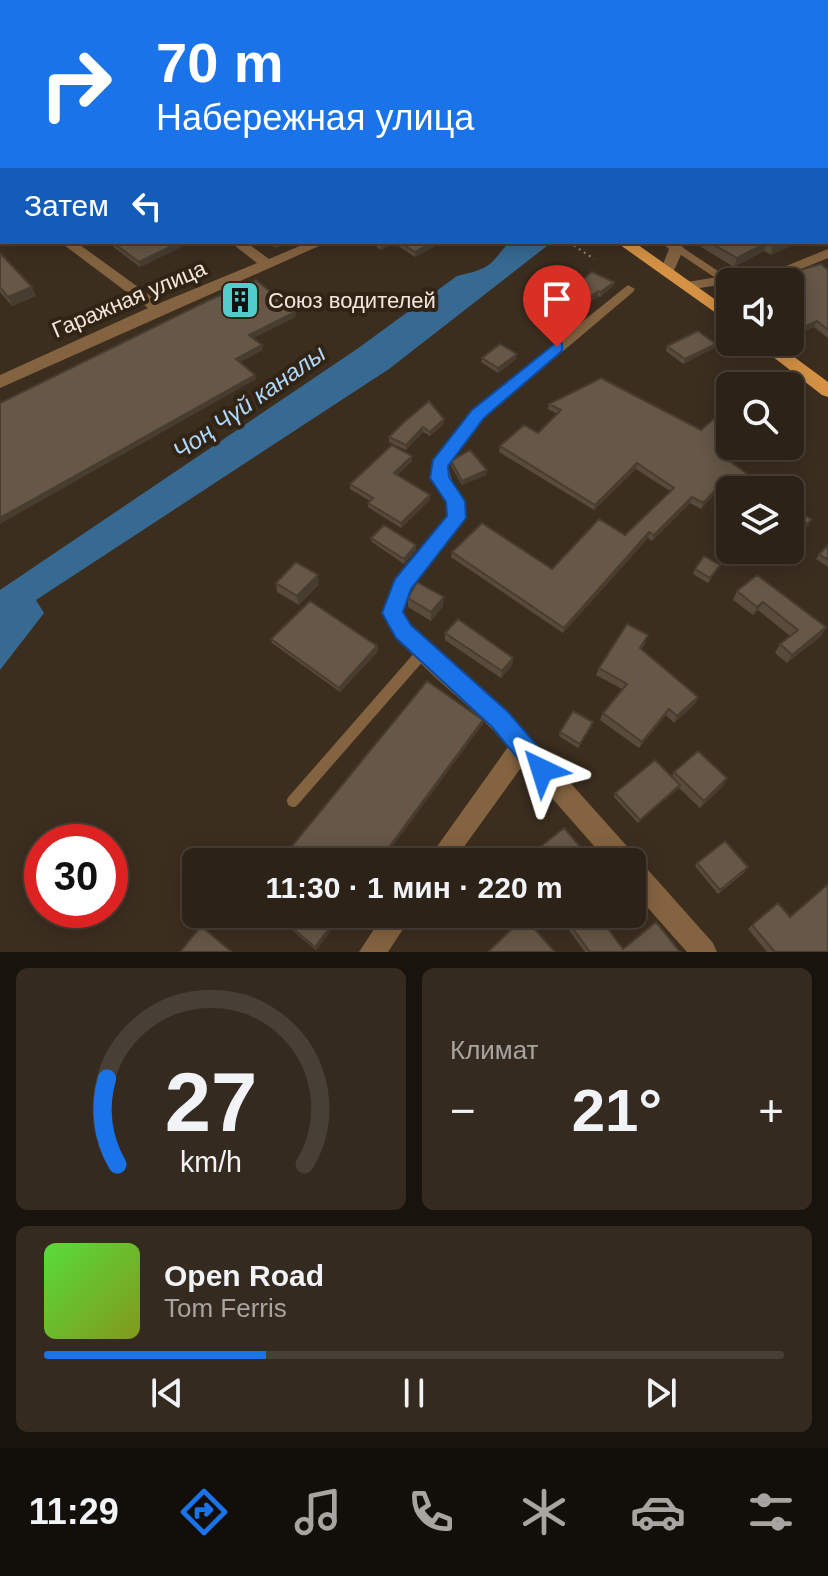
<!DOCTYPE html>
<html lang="ru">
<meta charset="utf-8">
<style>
body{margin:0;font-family:Helvetica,sans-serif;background:#352a20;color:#f1f3f6;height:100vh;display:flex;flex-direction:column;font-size:30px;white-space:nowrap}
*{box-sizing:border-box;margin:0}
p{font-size:26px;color:#a7a4a1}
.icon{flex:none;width:44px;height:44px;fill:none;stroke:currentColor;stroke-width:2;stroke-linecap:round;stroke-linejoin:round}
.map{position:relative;height:952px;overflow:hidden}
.sheet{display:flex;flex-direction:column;gap:16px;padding:16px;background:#19130d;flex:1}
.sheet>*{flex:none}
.hud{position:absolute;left:0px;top:0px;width:828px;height:244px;box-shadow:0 4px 20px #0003,0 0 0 2px #483f36;background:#1a73e8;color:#fff;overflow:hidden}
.tools{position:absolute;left:716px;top:268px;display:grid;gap:16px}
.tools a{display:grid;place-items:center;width:88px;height:88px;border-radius:12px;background:#2d2217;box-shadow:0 4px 20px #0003,0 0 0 2px #483f36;font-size:40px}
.speed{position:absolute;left:24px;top:824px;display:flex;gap:16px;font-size:40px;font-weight:700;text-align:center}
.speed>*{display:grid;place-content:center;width:104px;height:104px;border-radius:50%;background:#2d2217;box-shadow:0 4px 20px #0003,0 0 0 2px #483f36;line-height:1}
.speed .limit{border:12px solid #d22;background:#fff;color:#111}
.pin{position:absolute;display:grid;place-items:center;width:68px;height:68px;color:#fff;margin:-82px -34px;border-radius:50% 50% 50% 0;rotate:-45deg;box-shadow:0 0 8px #0007}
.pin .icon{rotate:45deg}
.me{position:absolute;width:88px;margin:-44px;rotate:319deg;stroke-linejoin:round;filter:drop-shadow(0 0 6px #0008)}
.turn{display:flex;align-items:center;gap:28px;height:168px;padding:0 24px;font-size:36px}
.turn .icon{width:104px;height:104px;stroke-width:2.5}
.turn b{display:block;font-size:56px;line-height:68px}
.then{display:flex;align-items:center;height:76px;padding:0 24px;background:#0003;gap:16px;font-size:30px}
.big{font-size:60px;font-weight:700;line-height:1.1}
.sheet .widget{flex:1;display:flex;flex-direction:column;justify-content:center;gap:12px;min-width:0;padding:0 28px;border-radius:12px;background:#352a20}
.sheet .dial{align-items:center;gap:0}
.dial svg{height:208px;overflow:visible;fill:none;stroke:#483f36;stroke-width:7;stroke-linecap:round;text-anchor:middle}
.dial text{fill:#f1f3f6;stroke:none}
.song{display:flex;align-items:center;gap:24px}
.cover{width:96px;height:96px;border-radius:12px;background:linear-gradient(135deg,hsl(110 70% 55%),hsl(70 70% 35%))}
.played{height:8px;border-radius:4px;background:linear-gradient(90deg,#1a73e8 30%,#483f36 30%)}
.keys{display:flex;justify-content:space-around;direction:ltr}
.heat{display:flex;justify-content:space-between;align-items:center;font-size:44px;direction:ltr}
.sheet .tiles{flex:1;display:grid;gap:16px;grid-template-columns:1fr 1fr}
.widget:last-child{grid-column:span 2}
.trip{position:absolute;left:182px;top:848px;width:464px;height:80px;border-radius:12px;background:#2d2217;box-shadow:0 4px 20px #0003,0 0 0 2px #483f36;font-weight:700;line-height:80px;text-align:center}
.dock{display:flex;height:128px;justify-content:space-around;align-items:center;background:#120e09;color:#a7a4a1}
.dock .icon{width:56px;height:56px}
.dock .selected{color:#1a73e8}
.dock b{font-size:36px;color:#f1f3f6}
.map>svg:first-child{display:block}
</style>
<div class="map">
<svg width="828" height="952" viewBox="0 0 828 952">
<rect width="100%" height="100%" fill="#3c2e1f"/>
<path fill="#376a93" d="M 511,242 L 552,242 L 389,369 L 36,600 L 44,613 L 0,670 L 0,590 L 357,349 L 457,276 C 468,273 482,271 491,263 C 499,256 502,248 511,242 Z"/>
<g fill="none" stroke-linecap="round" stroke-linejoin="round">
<path stroke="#978b7f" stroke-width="2" stroke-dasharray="2 4" stroke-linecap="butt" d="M 284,0 L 287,2
M 569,242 L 594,259"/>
<path stroke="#846340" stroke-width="7" d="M 677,248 L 725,280"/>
<path stroke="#846340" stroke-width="12" d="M 293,801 L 424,651"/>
<path fill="#846340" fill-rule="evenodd" d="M 465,0 L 476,0 L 478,2 L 467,2 Z
M 0,52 L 2,52 L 2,59 L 0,59 Z
M 0,229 L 2,229 L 0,238 Z
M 60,242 L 76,242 L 160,303 L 257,263 L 230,242 L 246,242 L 269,259 L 309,242 L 328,242 L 0,388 L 0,375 L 148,308 Z
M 661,242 L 677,242 L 684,248 L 672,275 L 662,275 L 660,272 L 669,249 Z
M 828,249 L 828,258 L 789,274 L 687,290 L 680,286 L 687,282 L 786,266 Z
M 628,285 L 635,289 L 633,292 L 484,418 L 448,465 C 450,485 464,497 466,518 L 411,589 L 403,612 L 410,625 L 508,713 L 633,853 L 636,860 L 641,862 L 713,943 L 717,952 L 687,952 L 632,890 L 632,862 L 608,862 L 523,765 L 453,862 L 426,862 L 508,747 C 472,702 406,663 382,613 L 396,579 L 447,516 L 446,502 L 431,478 L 433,459 L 472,410 Z
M 384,914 L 413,914 L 388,952 L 359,952 Z"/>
<path fill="#d59245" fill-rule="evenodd" d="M 250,0 L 262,0 L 263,2 L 251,2 Z
M 616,242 L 634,242 L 730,310 L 730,323 Z
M 754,342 L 774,342 L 828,382 L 828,397 L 822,395 Z"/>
</g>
<path fill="#584b3c" d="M 107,242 L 180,242 L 181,247 L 140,267 Z
M 266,242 L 289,242 L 276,248 Z
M 370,242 L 443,242 L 415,257 L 394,243 L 381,250 Z
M 702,242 L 794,242 L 793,245 L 771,255 L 764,251 L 734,267 L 701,247 Z
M 0,253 L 36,296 L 12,306 L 0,292 Z
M 828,270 L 828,338 L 814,327 L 799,334 L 790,327 L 790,282 Z
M 579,282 L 614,282 L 613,286 L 600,297 L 598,296 L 580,309 L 555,297 L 556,292 Z
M 716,344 L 714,348 L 683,364 L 666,351 L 667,346 Z
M 482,358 L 516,359 L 498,373 L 481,362 Z
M 549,404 L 727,459 L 770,490 L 730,490 L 723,485 L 701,509 L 690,503 L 652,541 L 648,538 L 563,633 L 451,557 L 452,552 L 552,569 L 625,535 L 670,491 L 636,469 L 594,510 L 499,452 L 500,446 L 538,433 L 557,414 L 548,409 Z
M 403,423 L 444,424 L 430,436 L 423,432 L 406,450 L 389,442 L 389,437 Z
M 412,456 L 412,461 L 397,475 L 430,500 L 401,528 L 368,507 L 368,503 L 370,501 L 350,489 L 350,484 Z
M 451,461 L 486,475 L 462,485 L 451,466 Z
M 790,504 L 809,525 L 793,537 L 790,535 Z
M 371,538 L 416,545 L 416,550 L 404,564 L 372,542 Z
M 828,545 L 828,567 L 816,559 L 819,554 Z
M 720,565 L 708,583 L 693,574 L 695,569 Z
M 276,583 L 319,584 L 299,605 L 277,592 Z
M 737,591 L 826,627 L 821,636 L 787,663 L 775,653 L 780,644 L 790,636 L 758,610 L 753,615 L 733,600 Z
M 408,598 L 443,606 L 431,621 L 408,607 Z
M 445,633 L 513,658 L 512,665 L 501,678 L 445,640 Z
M 271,639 L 377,646 L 378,651 L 340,692 L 272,643 Z
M 646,642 L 641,649 L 698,697 L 695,704 L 674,723 L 666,715 L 639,748 L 600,720 L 603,713 L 622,689 L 596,675 L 599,668 Z
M 592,726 L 578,748 L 559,736 L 560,732 Z
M 674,772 L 727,778 L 723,786 L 700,808 L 678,787 L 638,823 L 614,797 L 615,793 L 672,777 Z
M 697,863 L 746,871 L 718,894 L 695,866 Z
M 272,914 L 343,914 L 316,950 Z
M 511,914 L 528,914 L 519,922 Z
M 557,914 L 607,914 L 609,918 L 604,924 L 623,949 L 680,952 L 585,952 Z
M 790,917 L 828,952 L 767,952 L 748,929 L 752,925 Z"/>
<path fill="#473d31" d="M 180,242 L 181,247 L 140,267 L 139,262 Z
M 277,242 L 289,242 L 276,248 L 275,243 Z
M 387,242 L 394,242 L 394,243 L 381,250 L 381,245 Z
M 434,242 L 443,242 L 415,257 L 415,252 Z
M 767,242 L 764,251 L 734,267 L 737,258 Z
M 784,242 L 794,242 L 793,245 L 771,255 L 773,246 Z
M 614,282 L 613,286 L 600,297 L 601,292 Z
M 32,287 L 36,296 L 12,306 L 8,297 Z
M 598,291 L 598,296 L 580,309 L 581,305 Z
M 295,312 L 296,317 L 250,340 L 249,335 Z
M 817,321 L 814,327 L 799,334 L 802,328 Z
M 716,344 L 714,348 L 683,364 L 685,359 Z
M 262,345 L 263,350 L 237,364 L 236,359 Z
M 517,354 L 516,359 L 498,373 L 498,368 Z
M 255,375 L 256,379 L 0,524 L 0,518 Z
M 444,419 L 444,424 L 430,436 L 430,432 Z
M 423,427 L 423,432 L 406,450 L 406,445 Z
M 738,446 L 742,446 L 723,463 L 725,458 Z
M 412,456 L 412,461 L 394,478 L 394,473 Z
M 637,463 L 636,469 L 594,510 L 595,505 Z
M 487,470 L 486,475 L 462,485 L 462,481 Z
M 725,480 L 723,485 L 701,509 L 703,503 Z
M 430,495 L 430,500 L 401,528 L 401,523 Z
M 692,497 L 690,503 L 652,541 L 654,535 Z
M 812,520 L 809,525 L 793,537 L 795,531 Z
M 649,532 L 648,538 L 563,633 L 564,628 Z
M 416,545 L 416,550 L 404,564 L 404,559 Z
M 318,575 L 319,584 L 299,605 L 297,596 Z
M 444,597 L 443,606 L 431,621 L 431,612 Z
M 763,602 L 758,610 L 753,615 L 757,607 Z
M 826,627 L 821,636 L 787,663 L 792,655 Z
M 377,646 L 378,651 L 340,692 L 339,688 Z
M 513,658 L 512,665 L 501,678 L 502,671 Z
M 698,697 L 695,704 L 674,723 L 677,716 Z
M 669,709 L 666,715 L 639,748 L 642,742 Z
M 483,720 L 483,724 L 381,862 L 378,862 Z
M 727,778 L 723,786 L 700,808 L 704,801 Z
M 680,785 L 678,789 L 638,823 L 640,820 Z
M 340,914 L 343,914 L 316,950 L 315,947 Z"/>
<path fill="#665746" stroke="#473d31" stroke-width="2" d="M 103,0 L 115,0 L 120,2 L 102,2 Z
M 168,0 L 176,0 L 179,2 L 167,2 Z
M 568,0 L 596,0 L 594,2 L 565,2 Z
M 2,12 L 2,45 L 0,44 L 0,13 Z
M 0,148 L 2,150 L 2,186 L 0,185 Z
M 112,242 L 180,242 L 139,262 Z
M 399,242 L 434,242 L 415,252 Z
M 709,242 L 784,242 L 773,246 L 767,242 L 737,258 Z
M 0,253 L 32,287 L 8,297 L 0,287 Z
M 821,264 L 828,270 L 828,330 L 817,321 L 802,328 L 790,320 L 790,282 L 775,282 L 803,269 Z
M 592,272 L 614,282 L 601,292 L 598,291 L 581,305 L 556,292 L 573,279 L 579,282 Z
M 256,280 L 295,312 L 249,335 L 262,345 L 236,359 L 255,375 L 0,518 L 0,403 L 205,302 Z
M 698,331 L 716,344 L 685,359 L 667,346 Z
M 500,344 L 517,354 L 498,368 L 482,358 Z
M 601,378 L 701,430 L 723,411 L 730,415 L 730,446 L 738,446 L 725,458 L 770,490 L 739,490 L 725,480 L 703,503 L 692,497 L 654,535 L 649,532 L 564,628 L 452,552 L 482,523 L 552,569 L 599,519 L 625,535 L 674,488 L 637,463 L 595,505 L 500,446 L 524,425 L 538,433 L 561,410 L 549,404 Z
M 429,401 L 444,419 L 430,432 L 423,427 L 406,445 L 389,437 L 403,423 Z
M 392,445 L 412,456 L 394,473 L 430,495 L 401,523 L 368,503 L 373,498 L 350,484 Z
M 470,450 L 487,470 L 462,481 L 451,461 Z
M 790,504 L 812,520 L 795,531 L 790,527 Z
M 384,525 L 416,545 L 404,559 L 371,538 Z
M 828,545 L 828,560 L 819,554 Z
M 704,556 L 720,565 L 710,578 L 695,569 Z
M 296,562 L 318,575 L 297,596 L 276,583 Z
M 757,575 L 826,627 L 792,655 L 780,644 L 798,630 L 763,602 L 757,607 L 737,591 Z
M 417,582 L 444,597 L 431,612 L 408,598 Z
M 310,601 L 377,646 L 339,688 L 271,639 Z
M 458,619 L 513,658 L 502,671 L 445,633 Z
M 627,624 L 648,635 L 640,648 L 698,697 L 677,716 L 669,709 L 642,742 L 603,713 L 627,684 L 599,668 Z
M 427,681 L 483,720 L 378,862 L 279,862 Z
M 573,711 L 593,722 L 580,744 L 560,732 Z
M 698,751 L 727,778 L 704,801 L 674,772 Z
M 655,760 L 680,785 L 640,820 L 615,793 Z
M 564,828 L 592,860 L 589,862 L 521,862 Z
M 725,841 L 748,867 L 720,890 L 697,863 Z
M 827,885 L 828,886 L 828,952 L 775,952 L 752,925 L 778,903 L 790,917 Z
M 275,914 L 340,914 L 315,947 Z
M 562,914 L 607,914 L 609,918 L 603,922 L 623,949 L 656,922 L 680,952 L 590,952 Z
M 524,917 L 555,952 L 488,952 Z
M 201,926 L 232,952 L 180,952 Z"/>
<path fill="#1a73e8" stroke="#114b97" stroke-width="2" d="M 557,342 L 562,343 L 562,351 L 484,418 L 448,466 L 449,477 L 465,501 L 466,518 L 411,589 L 403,612 L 411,625 L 508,712 L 551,762 L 554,770 L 551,778 L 542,781 L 534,778 L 492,727 L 396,638 L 382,613 L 395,579 L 447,516 L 446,502 L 430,478 L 433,460 L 472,410 Z"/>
<defs>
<symbol id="building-square" viewBox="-11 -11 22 22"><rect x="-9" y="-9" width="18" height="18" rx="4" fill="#53cdcb" stroke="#322415"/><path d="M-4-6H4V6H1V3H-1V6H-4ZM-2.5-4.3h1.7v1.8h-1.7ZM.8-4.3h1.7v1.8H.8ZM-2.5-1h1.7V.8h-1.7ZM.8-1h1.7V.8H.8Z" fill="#111"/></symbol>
</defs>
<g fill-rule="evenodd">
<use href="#building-square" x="218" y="278" width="44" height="44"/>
</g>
<g text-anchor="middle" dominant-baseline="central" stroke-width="8" stroke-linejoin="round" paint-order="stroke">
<g font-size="22" fill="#f1e7de" stroke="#322415">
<text transform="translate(129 299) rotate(-23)">Гаражная улица</text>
</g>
<g font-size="22" fill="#f1e7de" stroke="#322415" text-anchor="start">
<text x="268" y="300">Союз водителей</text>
</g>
<g font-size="24" font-style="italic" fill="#acd8fd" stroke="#322415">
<text transform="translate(249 402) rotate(-35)">Чоң Чүй каналы</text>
</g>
</g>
</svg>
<div class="tools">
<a><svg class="icon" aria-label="sound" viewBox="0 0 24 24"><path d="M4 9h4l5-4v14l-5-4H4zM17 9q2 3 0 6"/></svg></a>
<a><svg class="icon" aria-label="search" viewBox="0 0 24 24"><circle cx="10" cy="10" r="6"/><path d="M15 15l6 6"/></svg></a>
<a><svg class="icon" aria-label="layers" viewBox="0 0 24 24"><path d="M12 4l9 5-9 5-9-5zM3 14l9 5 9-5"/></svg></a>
</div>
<div class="speed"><div class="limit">30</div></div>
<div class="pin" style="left:557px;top:347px;background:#d93025"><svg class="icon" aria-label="arrive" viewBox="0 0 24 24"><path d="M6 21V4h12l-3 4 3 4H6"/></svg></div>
<svg class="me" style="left:542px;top:770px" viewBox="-20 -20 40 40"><path d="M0-17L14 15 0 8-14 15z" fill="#1a73e8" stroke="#fff" stroke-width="4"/></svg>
<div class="trip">11:30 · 1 мин · 220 m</div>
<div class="hud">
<div class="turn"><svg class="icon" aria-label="right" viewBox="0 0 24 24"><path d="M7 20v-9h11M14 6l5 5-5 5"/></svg><div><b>70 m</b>Набережная улица</div></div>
<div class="then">Затем<svg class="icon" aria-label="left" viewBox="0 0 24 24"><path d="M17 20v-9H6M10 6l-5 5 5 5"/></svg></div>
</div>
</div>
<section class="sheet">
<div class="tiles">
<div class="widget dial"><svg viewBox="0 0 100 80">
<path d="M14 69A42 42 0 1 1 86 69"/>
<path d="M14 69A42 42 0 0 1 10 36" stroke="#1a73e8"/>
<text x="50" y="56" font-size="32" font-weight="700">27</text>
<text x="50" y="72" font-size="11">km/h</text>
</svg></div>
<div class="widget"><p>Климат</p>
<div class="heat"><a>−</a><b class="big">21°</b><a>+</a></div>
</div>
<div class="widget">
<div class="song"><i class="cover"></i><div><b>Open Road</b><p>Tom Ferris</p></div></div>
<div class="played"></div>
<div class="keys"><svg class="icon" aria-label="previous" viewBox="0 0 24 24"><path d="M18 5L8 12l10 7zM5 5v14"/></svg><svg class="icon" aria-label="pause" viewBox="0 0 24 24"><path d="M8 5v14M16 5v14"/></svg><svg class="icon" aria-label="next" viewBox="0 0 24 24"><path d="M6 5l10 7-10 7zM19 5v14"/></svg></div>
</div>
</div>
</section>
<nav class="dock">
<b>11:29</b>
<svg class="icon selected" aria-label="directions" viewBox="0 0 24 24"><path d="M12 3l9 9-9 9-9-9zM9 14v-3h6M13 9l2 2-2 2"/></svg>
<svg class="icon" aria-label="music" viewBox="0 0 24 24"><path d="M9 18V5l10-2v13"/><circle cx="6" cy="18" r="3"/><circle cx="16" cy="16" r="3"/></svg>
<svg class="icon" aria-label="phone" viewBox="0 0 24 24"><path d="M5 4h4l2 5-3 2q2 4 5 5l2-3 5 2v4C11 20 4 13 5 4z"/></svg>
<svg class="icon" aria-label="climate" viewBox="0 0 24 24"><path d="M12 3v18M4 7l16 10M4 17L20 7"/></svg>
<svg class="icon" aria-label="car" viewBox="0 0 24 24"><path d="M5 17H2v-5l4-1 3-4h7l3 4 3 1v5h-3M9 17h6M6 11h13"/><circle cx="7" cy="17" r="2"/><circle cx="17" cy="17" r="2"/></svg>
<svg class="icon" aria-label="filters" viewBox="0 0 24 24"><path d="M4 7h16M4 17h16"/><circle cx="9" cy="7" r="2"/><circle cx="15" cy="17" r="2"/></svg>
</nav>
